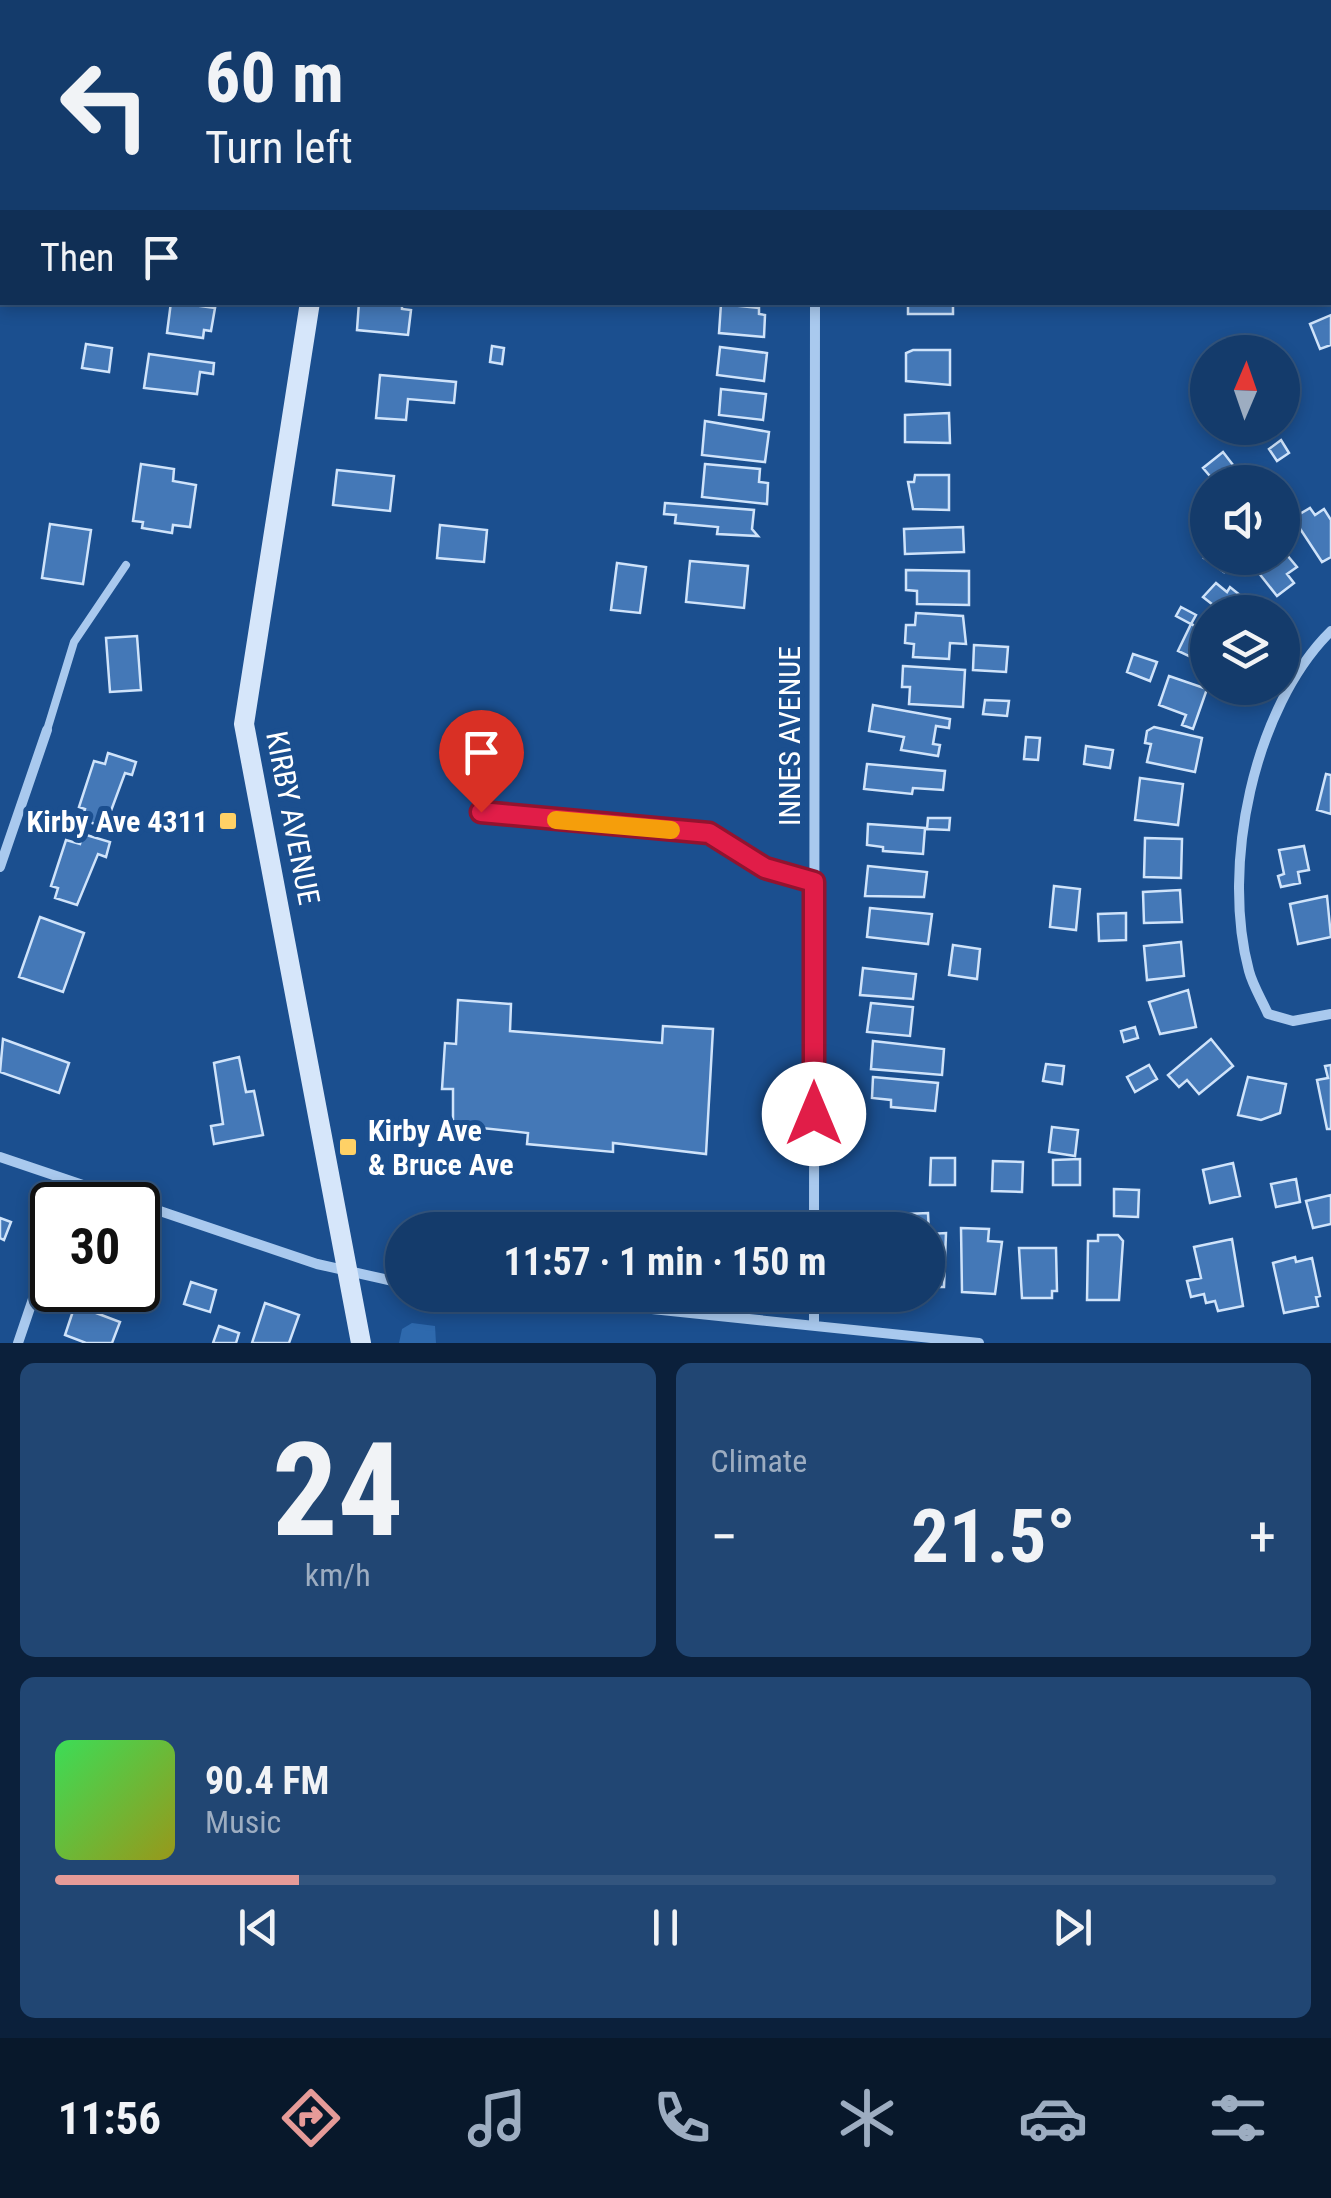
<!DOCTYPE html>
<meta charset="utf-8">
<style>
body{margin:0;font-family:"Roboto Condensed",sans-serif;background:#214673;color:#f1f3f6;height:100vh;display:flex;flex-direction:column;font-size:38px;white-space:nowrap}
*{box-sizing:border-box;margin:0}
p{font-size:32px;color:#9dadc1}
.icon{flex:none;width:55px;height:55px;fill:none;stroke:currentColor;stroke-width:2;stroke-linecap:round;stroke-linejoin:round}
.map{position:relative;height:1343px;overflow:hidden}
.details{display:flex;flex-direction:column;gap:20px;padding:20px;background:#0b203b;flex:1}
.details>*{flex:none}
.hud{position:absolute;left:0px;top:0px;width:1332px;height:305px;box-shadow:0 5px 15px #0003,0 0 0 2px #33557e;background:#143b6b;color:#f1f3f6;overflow:hidden}
.needle{width:65px;rotate:2deg}
.tools{position:absolute;left:1190px;top:335px;display:grid;gap:20px}
.tools a{display:grid;place-items:center;width:110px;height:110px;border-radius:50%;background:#143b6b;box-shadow:0 5px 15px #0003,0 0 0 2px #33557e;font-size:50px}
.speed{position:absolute;left:30px;top:1182px;display:flex;gap:20px;font-size:50px;font-weight:700;text-align:center}
.speed>*{display:grid;place-content:center;width:130px;height:130px;border-radius:50%;background:#143b6b;box-shadow:0 5px 15px #0003,0 0 0 2px #33557e;line-height:1}
.speed .limit{border:5px solid #111;border-radius:15px;background:#fff;color:#111}
.pin{position:absolute;display:grid;place-items:center;width:85px;height:85px;color:#fff;margin:-102px -42px;border-radius:50% 50% 50% 0;rotate:-45deg;box-shadow:0 0 10px #0007}
.pin .icon{rotate:45deg}
.me{position:absolute;width:110px;margin:-55px;rotate:0deg;stroke-linejoin:round;filter:drop-shadow(0 0 8px #0008)}
.turn{display:flex;align-items:center;gap:35px;height:210px;padding:0 40px;font-size:45px}
.turn .icon{width:130px;height:130px;stroke-width:2.5}
.turn b{display:block;font-size:70px;line-height:85px}
.then{display:flex;align-items:center;height:95px;padding:0 40px;background:#0003;gap:20px;font-size:38px}
.big{font-size:75px;font-weight:700;line-height:1.1}
.details .tile{flex:1;display:flex;flex-direction:column;justify-content:center;gap:15px;min-width:0;padding:0 35px;border-radius:15px;background:#214673}
.details .dial{align-items:center;gap:0}
.dial b{font-size:130px;line-height:1}
.song{display:flex;align-items:center;gap:30px}
.cover{width:120px;height:120px;border-radius:15px;background:linear-gradient(135deg,hsl(130 70% 55%),hsl(60 70% 35%))}
.played{height:10px;border-radius:5px;background:linear-gradient(90deg,#e69b98 20%,#33557e 20%)}
.keys{display:flex;justify-content:space-around;direction:ltr}
.heat{display:flex;justify-content:space-between;align-items:center;font-size:55px;direction:ltr}
.details .tiles{flex:1;display:grid;gap:20px;grid-template-columns:1fr 1fr}
.tile:last-child{grid-column:span 2}
.trip{position:absolute;left:385px;top:1212px;width:560px;height:100px;border-radius:50px;background:#143b6b;box-shadow:0 5px 15px #0003,0 0 0 2px #33557e;font-weight:700;line-height:100px;text-align:center}
.tab-bar{display:flex;height:160px;justify-content:space-around;align-items:center;background:#08182b;color:#9dadc1}
.tab-bar .icon{width:70px;height:70px}
.tab-bar .selected{color:#e69b98}
.tab-bar b{font-size:45px;color:#f1f3f6}
.map>svg:first-child{display:block}
</style>
<div class="map">
<svg width="1331" height="1343" viewBox="0 0 1331 1343">
<rect width="100%" height="100%" fill="#1b4f8f"/>
<path fill="#2e69ad" d="M 412,1323 L 435,1326 L 436,1343 L 399,1343 L 402,1329 Z"/>
<path fill="#4478b7" stroke="#cfe3fa" stroke-width="2.5" d="M 171,302 L 215,308 L 211,331 L 204,330 L 203,338 L 167,333 Z
M 359,302 L 402,305 L 402,309 L 411,310 L 408,335 L 357,330 Z
M 908,302 L 953,302 L 953,314 L 908,314 Z
M 721,304 L 759,308 L 759,314 L 765,315 L 764,337 L 719,333 Z
M 1331,315 L 1331,345 L 1320,349 L 1310,324 Z
M 86,344 L 112,348 L 109,372 L 82,368 Z
M 492,346 L 504,348 L 502,364 L 490,362 Z
M 720,347 L 767,353 L 764,381 L 717,375 Z
M 913,350 L 950,350 L 950,385 L 906,381 L 906,353 Z
M 149,354 L 214,363 L 213,374 L 200,372 L 197,394 L 144,388 Z
M 380,375 L 456,382 L 454,403 L 408,399 L 406,420 L 376,418 Z
M 721,389 L 766,394 L 763,420 L 719,415 Z
M 949,413 L 950,443 L 905,442 L 905,415 Z
M 705,421 L 769,432 L 765,462 L 702,455 Z
M 1281,440 L 1289,453 L 1277,461 L 1269,449 Z
M 1223,452 L 1240,474 L 1230,482 L 1215,482 L 1203,468 Z
M 141,464 L 174,469 L 173,481 L 196,485 L 190,527 L 173,525 L 172,533 L 142,528 L 143,522 L 133,521 Z
M 705,464 L 760,469 L 759,482 L 768,483 L 767,504 L 702,497 Z
M 337,470 L 394,476 L 390,511 L 333,505 Z
M 915,475 L 949,475 L 949,510 L 913,509 L 908,482 L 914,482 Z
M 665,503 L 754,510 L 752,529 L 758,536 L 717,534 L 718,527 L 675,523 L 676,515 L 664,514 Z
M 1310,508 L 1315,515 L 1324,509 L 1331,520 L 1331,557 L 1322,562 L 1293,518 Z
M 50,524 L 91,530 L 83,584 L 42,578 Z
M 440,525 L 487,530 L 484,562 L 437,558 Z
M 963,527 L 964,552 L 905,554 L 904,529 Z
M 1282,549 L 1297,567 L 1287,574 L 1294,583 L 1277,596 L 1247,558 L 1282,558 Z
M 1208,553 L 1208,558 L 1234,558 L 1224,572 L 1204,558 Z
M 690,561 L 748,566 L 744,608 L 686,602 Z
M 617,563 L 646,567 L 640,613 L 611,610 Z
M 906,570 L 969,571 L 969,605 L 917,604 L 917,591 L 906,590 Z
M 1216,583 L 1227,592 L 1230,587 L 1261,612 L 1214,612 L 1217,608 L 1203,597 Z
M 1181,607 L 1196,615 L 1191,624 L 1176,616 Z
M 916,613 L 963,616 L 966,644 L 950,643 L 949,659 L 913,657 L 914,644 L 905,643 L 906,625 L 915,625 Z
M 1191,624 L 1208,632 L 1208,665 L 1178,651 Z
M 137,636 L 141,690 L 110,692 L 106,638 Z
M 974,645 L 1008,647 L 1006,672 L 973,670 Z
M 1133,654 L 1157,662 L 1150,681 L 1127,672 Z
M 903,666 L 965,670 L 963,707 L 909,704 L 910,687 L 902,687 Z
M 1169,676 L 1207,689 L 1193,729 L 1182,725 L 1186,715 L 1159,705 Z
M 985,700 L 1009,701 L 1007,716 L 983,714 Z
M 873,705 L 950,719 L 949,728 L 936,726 L 933,744 L 940,745 L 938,756 L 901,750 L 904,737 L 869,731 Z
M 1154,727 L 1202,738 L 1195,772 L 1147,762 L 1151,744 L 1145,743 L 1147,731 Z
M 1026,737 L 1040,738 L 1038,760 L 1024,759 Z
M 1086,746 L 1113,750 L 1110,768 L 1084,764 Z
M 108,753 L 136,762 L 132,775 L 125,773 L 105,827 L 82,820 L 85,809 L 79,807 L 94,761 L 105,764 Z
M 867,764 L 945,771 L 943,790 L 913,788 L 912,794 L 864,789 Z
M 1326,774 L 1331,775 L 1331,814 L 1317,810 Z
M 1140,778 L 1183,784 L 1178,825 L 1135,820 Z
M 928,818 L 950,818 L 949,830 L 927,829 Z
M 868,824 L 925,828 L 923,854 L 883,851 L 883,847 L 867,845 Z
M 83,834 L 110,842 L 106,857 L 98,854 L 77,905 L 55,898 L 58,888 L 51,886 L 66,840 L 80,844 Z
M 1145,838 L 1182,839 L 1181,878 L 1144,877 Z
M 1304,846 L 1309,870 L 1298,872 L 1300,883 L 1281,887 L 1278,876 L 1284,874 L 1279,850 Z
M 868,866 L 927,872 L 924,897 L 865,896 Z
M 1054,886 L 1080,889 L 1076,930 L 1050,927 Z
M 1180,890 L 1182,922 L 1144,923 L 1143,892 Z
M 1327,896 L 1331,937 L 1298,944 L 1290,904 Z
M 870,908 L 932,914 L 928,944 L 867,937 Z
M 1126,913 L 1126,940 L 1099,941 L 1098,914 Z
M 40,917 L 84,933 L 63,992 L 19,977 Z
M 1181,942 L 1184,976 L 1147,980 L 1144,946 Z
M 953,945 L 980,949 L 977,979 L 949,975 Z
M 863,968 L 916,974 L 913,999 L 860,995 Z
M 1188,990 L 1196,1027 L 1160,1034 L 1149,1002 Z
M 458,1000 L 511,1004 L 510,1031 L 662,1043 L 663,1026 L 713,1029 L 706,1154 L 613,1143 L 613,1152 L 527,1144 L 528,1133 L 453,1125 L 453,1089 L 442,1089 L 445,1043 L 456,1044 Z
M 871,1003 L 913,1007 L 910,1036 L 867,1032 Z
M 1135,1027 L 1138,1038 L 1124,1042 L 1121,1031 Z
M 3,1039 L 69,1063 L 59,1093 L 0,1072 Z
M 1211,1039 L 1233,1066 L 1199,1094 L 1187,1080 L 1179,1087 L 1168,1075 Z
M 873,1041 L 944,1049 L 942,1075 L 871,1069 Z
M 239,1057 L 246,1092 L 254,1091 L 263,1135 L 214,1144 L 211,1126 L 223,1124 L 214,1063 Z
M 1046,1064 L 1064,1066 L 1062,1084 L 1043,1081 Z
M 1149,1065 L 1157,1079 L 1135,1092 L 1127,1077 Z
M 1331,1065 L 1331,1129 L 1327,1129 L 1317,1080 L 1328,1078 L 1325,1066 Z
M 873,1077 L 938,1083 L 935,1111 L 891,1107 L 891,1100 L 872,1098 Z
M 1248,1077 L 1286,1084 L 1280,1113 L 1261,1120 L 1238,1115 Z
M 1052,1127 L 1078,1130 L 1075,1156 L 1049,1152 Z
M 931,1158 L 955,1158 L 955,1185 L 930,1185 Z
M 1080,1159 L 1080,1185 L 1053,1185 L 1053,1160 Z
M 993,1161 L 1023,1162 L 1022,1192 L 992,1191 Z
M 1233,1163 L 1240,1196 L 1210,1203 L 1203,1170 Z
M 1296,1179 L 1300,1202 L 1276,1207 L 1271,1184 Z
M 1114,1189 L 1139,1190 L 1138,1217 L 1114,1216 Z
M 1331,1195 L 1331,1224 L 1313,1228 L 1306,1201 Z
M 928,1213 L 929,1234 L 946,1233 L 944,1287 L 928,1287 L 928,1230 L 906,1230 L 906,1214 Z
M 0,1218 L 11,1222 L 4,1240 L 0,1238 Z
M 961,1228 L 989,1229 L 988,1241 L 1002,1242 L 995,1294 L 962,1292 Z
M 1098,1235 L 1118,1235 L 1123,1241 L 1119,1300 L 1087,1300 L 1088,1241 L 1098,1241 Z
M 1232,1239 L 1243,1306 L 1218,1311 L 1215,1301 L 1206,1303 L 1204,1294 L 1191,1297 L 1187,1281 L 1201,1278 L 1194,1247 Z
M 1019,1248 L 1056,1248 L 1057,1291 L 1052,1291 L 1052,1298 L 1022,1298 Z
M 1295,1257 L 1296,1262 L 1312,1258 L 1320,1296 L 1316,1297 L 1318,1306 L 1284,1313 L 1273,1263 Z
M 191,1282 L 216,1290 L 210,1312 L 184,1304 Z
M 265,1303 L 299,1315 L 289,1343 L 252,1343 Z
M 75,1305 L 120,1322 L 112,1343 L 86,1343 L 65,1335 Z
M 219,1326 L 239,1333 L 236,1343 L 213,1343 Z"/>
<g fill="none" stroke-linecap="round" stroke-linejoin="round">
<path stroke="#a9c9ee" stroke-width="8" d="M 47,730 L 74,642 L 126,565
M 481,812 L 709,833 L 765,868 L 814,882"/>
<path stroke="#a9c9ee" stroke-width="10" d="M 817,2 L 817,0
M 1331,631 C 1253,708 1221,867 1249,971 C 1253,986 1262,1000 1268,1014 L 1293,1021 L 1331,1014
M 0,867 L 47,730
M 0,1157 L 317,1264 L 402,1283
M 66,1205 L 73,1183
M 814,1230 L 815,302
M 518,1295 L 979,1343
M 814,1295 L 814,1324
M 18,1343 L 52,1243"/>
<path stroke="#d6e6fa" stroke-width="20" d="M 324,0 L 325,2
M 43,2 L 44,0
M 0,99 L 2,93
M 310,302 L 244,724 L 361,1343"/>
<path stroke="#f0f6ff" stroke-width="25" d="M 1224,0 L 1226,2
M 1330,119 L 1331,120"/>
</g>
<g fill="none" stroke-linecap="round" stroke-linejoin="round">
<defs>
<path id="route" d="M 481,812 L 709,833 L 765,868 L 814,882 L 814,1114"/>
</defs>
<use href="#route" stroke="#92132f" stroke-width="25"/>
<use href="#route" stroke="#e11d48" stroke-width="18"/>
<path stroke="#f59e0b" stroke-width="18" d="M 556,820 L 671,830"/>
</g>
<g fill="#ffd166" stroke="#1b4f8f" stroke-width="4">
<rect x="218" y="811" width="20" height="20" rx="5"/>
<rect x="338" y="1137" width="20" height="20" rx="5"/>
</g>
<g text-anchor="middle" dominant-baseline="central" stroke-width="10" stroke-linejoin="round" paint-order="stroke">
<g font-size="30" fill="#fff" stroke="#1b4f8f">
<text transform="translate(789 736) rotate(-90)">INNES AVENUE</text>
<text transform="translate(293 818) rotate(79)">KIRBY AVENUE</text>
</g>
<g font-size="30" font-weight="bold" fill="#fff" stroke="#1b4f8f" text-anchor="end">
<text x="208" y="821">Kirby Ave 4311</text>
<text x="368" y="1130" text-anchor="start">Kirby Ave<tspan x="368" dy="34">&amp; Bruce Ave</tspan></text>
</g>
</g>
</svg>
<div class="tools">
<a><svg class="needle" viewBox="-14 -14 28 28"><path d="M0-13l5 13h-10z" fill="#e53935"/><path d="M0 13l5-13h-10z" fill="#9dadc1"/></svg></a>
<a><svg class="icon" aria-label="sound" viewBox="0 0 24 24"><path d="M4 9h4l5-4v14l-5-4H4zM17 9q2 3 0 6"/></svg></a>
<a><svg class="icon" aria-label="layers" viewBox="0 0 24 24"><path d="M12 4l9 5-9 5-9-5zM3 14l9 5 9-5"/></svg></a>
</div>
<div class="speed"><div class="limit">30</div></div>
<div class="pin" style="left:481px;top:812px;background:#d93025"><svg class="icon" aria-label="arrive" viewBox="0 0 24 24"><path d="M6 21V4h12l-3 4 3 4H6"/></svg></div>
<svg class="me" style="left:814px;top:1114px" viewBox="-20 -20 40 40"><circle r="19" fill="#fff"/><path d="M0-13L10 11 0 6-10 11z" fill="#e11d48"/></svg>
<div class="trip">11:57 · 1 min · 150 m</div>
<div class="hud">
<div class="turn"><svg class="icon" aria-label="left" viewBox="0 0 24 24"><path d="M17 20v-9H6M10 6l-5 5 5 5"/></svg><div><b>60 m</b>Turn left</div></div>
<div class="then">Then<svg class="icon" aria-label="arrive" viewBox="0 0 24 24"><path d="M6 21V4h12l-3 4 3 4H6"/></svg></div>
</div>
</div>
<section class="details">
<div class="tiles">
<div class="tile dial"><b>24</b><p>km/h</p></div>
<div class="tile"><p>Climate</p>
<div class="heat"><a>−</a><b class="big">21.5°</b><a>+</a></div>
</div>
<div class="tile">
<div class="song"><i class="cover"></i><div><b>90.4 FM</b><p>Music</p></div></div>
<div class="played"></div>
<div class="keys"><svg class="icon" aria-label="previous" viewBox="0 0 24 24"><path d="M18 5L8 12l10 7zM5 5v14"/></svg><svg class="icon" aria-label="pause" viewBox="0 0 24 24"><path d="M8 5v14M16 5v14"/></svg><svg class="icon" aria-label="next" viewBox="0 0 24 24"><path d="M6 5l10 7-10 7zM19 5v14"/></svg></div>
</div>
</div>
</section>
<nav class="tab-bar">
<b>11:56</b>
<svg class="icon selected" aria-label="directions" viewBox="0 0 24 24"><path d="M12 3l9 9-9 9-9-9zM9 14v-3h6M13 9l2 2-2 2"/></svg>
<svg class="icon" aria-label="music" viewBox="0 0 24 24"><path d="M9 18V5l10-2v13"/><circle cx="6" cy="18" r="3"/><circle cx="16" cy="16" r="3"/></svg>
<svg class="icon" aria-label="phone" viewBox="0 0 24 24"><path d="M5 4h4l2 5-3 2q2 4 5 5l2-3 5 2v4C11 20 4 13 5 4z"/></svg>
<svg class="icon" aria-label="climate" viewBox="0 0 24 24"><path d="M12 3v18M4 7l16 10M4 17L20 7"/></svg>
<svg class="icon" aria-label="car" viewBox="0 0 24 24"><path d="M5 17H2v-5l4-1 3-4h7l3 4 3 1v5h-3M9 17h6M6 11h13"/><circle cx="7" cy="17" r="2"/><circle cx="17" cy="17" r="2"/></svg>
<svg class="icon" aria-label="filters" viewBox="0 0 24 24"><path d="M4 7h16M4 17h16"/><circle cx="9" cy="7" r="2"/><circle cx="15" cy="17" r="2"/></svg>
</nav>
